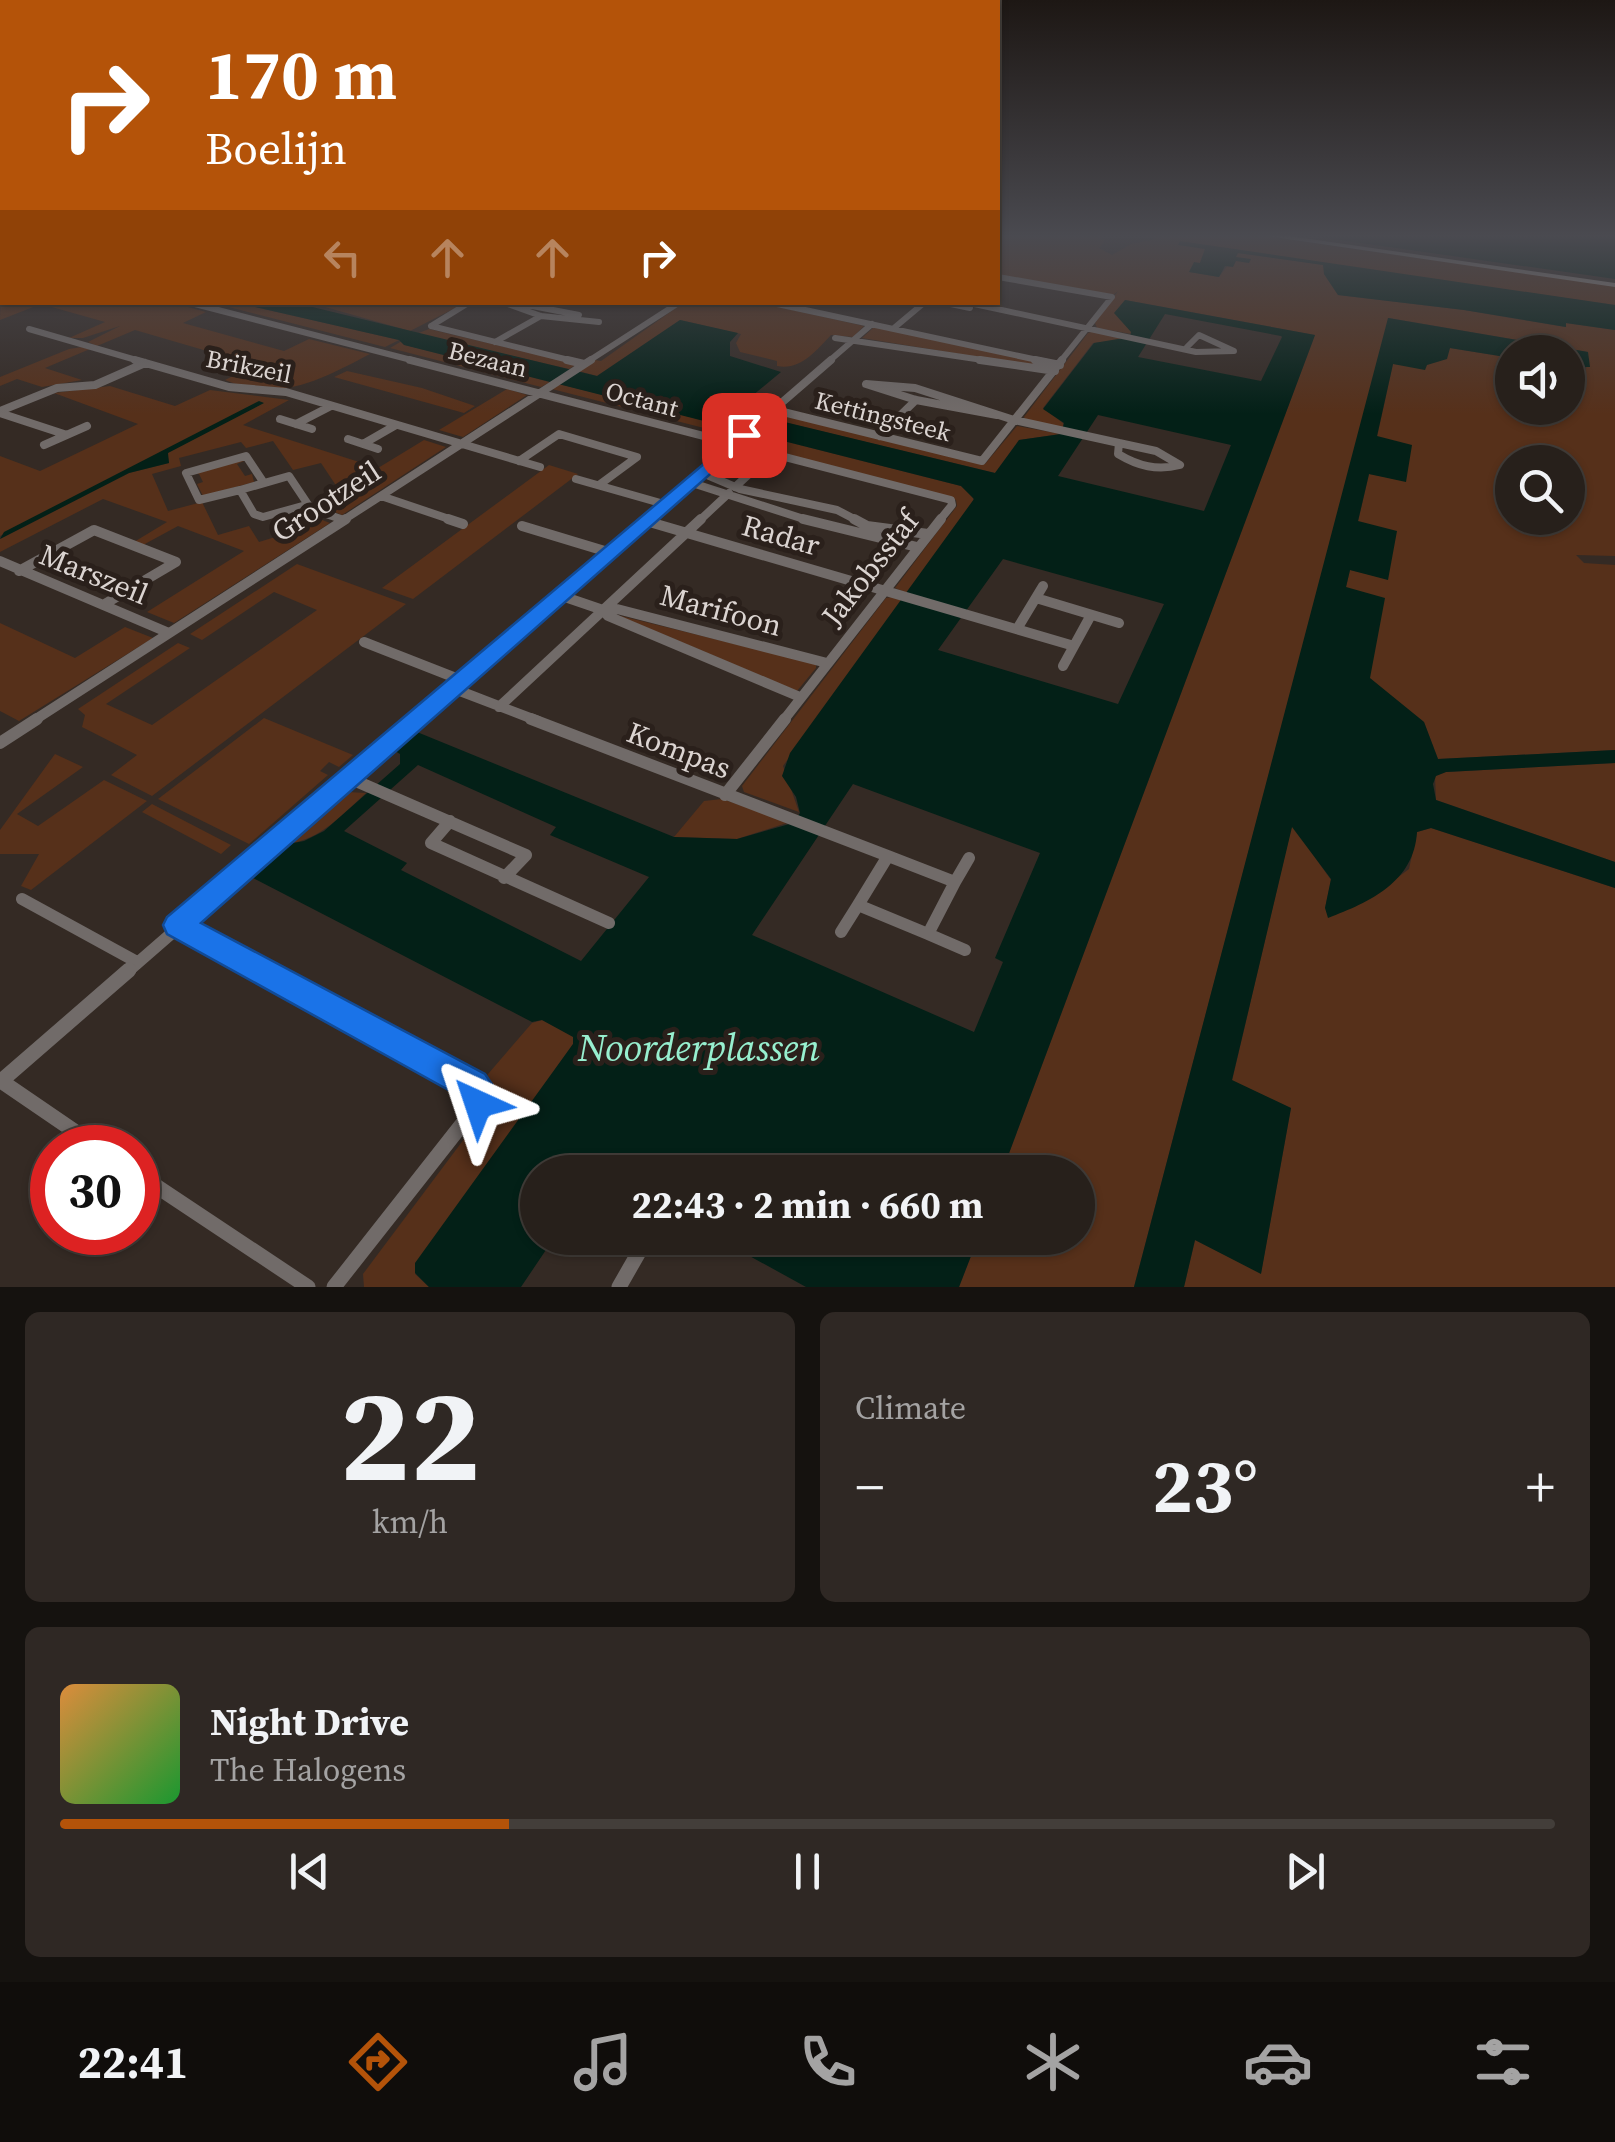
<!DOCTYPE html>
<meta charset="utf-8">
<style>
body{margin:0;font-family:"Source Serif 4",serif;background:#2f2824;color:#f1f3f6;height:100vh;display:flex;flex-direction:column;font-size:38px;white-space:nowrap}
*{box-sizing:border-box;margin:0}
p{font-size:32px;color:#a4a3a3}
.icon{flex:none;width:55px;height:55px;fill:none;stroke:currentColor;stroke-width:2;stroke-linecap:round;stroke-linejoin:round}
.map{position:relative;height:1287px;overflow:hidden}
.panel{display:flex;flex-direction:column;gap:25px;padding:25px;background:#15120f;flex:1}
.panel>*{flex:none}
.hud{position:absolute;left:0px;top:0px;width:1000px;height:305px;box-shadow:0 2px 8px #0004,0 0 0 2px #433e3a;background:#b45309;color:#fff;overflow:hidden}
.controls{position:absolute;left:1495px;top:335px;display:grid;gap:20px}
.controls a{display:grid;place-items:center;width:90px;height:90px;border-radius:50%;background:#27201b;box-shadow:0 2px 8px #0004,0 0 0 2px #433e3a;font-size:50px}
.speed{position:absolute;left:30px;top:1125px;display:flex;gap:20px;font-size:50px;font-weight:700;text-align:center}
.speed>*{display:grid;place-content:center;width:130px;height:130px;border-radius:50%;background:#27201b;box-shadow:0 2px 8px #0004,0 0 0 2px #433e3a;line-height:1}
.speed .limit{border:15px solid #d22;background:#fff;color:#111}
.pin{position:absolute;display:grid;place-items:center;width:85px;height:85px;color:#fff;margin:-42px;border-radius:20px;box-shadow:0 5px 15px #0006}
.me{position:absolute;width:110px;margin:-55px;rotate:318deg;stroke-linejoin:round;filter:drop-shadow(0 0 8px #0008)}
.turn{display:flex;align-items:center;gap:35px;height:210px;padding:0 40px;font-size:45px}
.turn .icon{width:130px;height:130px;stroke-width:2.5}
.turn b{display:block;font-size:70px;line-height:85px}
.lanes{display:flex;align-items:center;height:95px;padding:0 40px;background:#0003;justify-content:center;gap:50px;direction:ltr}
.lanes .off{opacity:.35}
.big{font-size:75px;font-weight:700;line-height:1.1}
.panel .card{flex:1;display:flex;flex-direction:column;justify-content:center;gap:15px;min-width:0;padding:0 35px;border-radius:15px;background:#2f2824}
.panel .dial{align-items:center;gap:0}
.dial b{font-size:130px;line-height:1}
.song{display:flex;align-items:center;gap:30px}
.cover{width:120px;height:120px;border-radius:15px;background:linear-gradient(135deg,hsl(30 70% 55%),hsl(130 70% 35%))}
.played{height:10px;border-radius:5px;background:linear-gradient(90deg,#b45309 30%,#433e3a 30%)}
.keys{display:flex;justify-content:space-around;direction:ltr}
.heat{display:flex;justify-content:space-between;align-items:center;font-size:55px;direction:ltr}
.panel .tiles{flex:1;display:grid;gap:25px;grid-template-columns:1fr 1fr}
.card:last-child{grid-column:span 2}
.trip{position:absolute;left:520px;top:1155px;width:575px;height:100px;border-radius:50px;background:#27201b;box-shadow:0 2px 8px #0004,0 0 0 2px #433e3a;font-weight:700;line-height:100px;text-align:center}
.menu{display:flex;height:160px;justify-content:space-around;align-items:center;background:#100d0b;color:#a4a3a3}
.menu .icon{width:70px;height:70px}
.menu .current{color:#b45309}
.menu b{font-size:45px;color:#f1f3f6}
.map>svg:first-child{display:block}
</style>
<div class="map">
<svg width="1615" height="1287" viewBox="0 0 1615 1287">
<rect width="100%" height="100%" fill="#342a24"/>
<path fill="#56301a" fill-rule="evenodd" d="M 998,234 L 1104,234 L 1101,238 L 1105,240 L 1099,248 L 1112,255 L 1131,244 L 1157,239 L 1133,234 L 1249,234 L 1615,286 L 1615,305 L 1178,244 L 1205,249 L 1200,263 L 1190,272 L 1219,277 L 1237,253 L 1324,265 L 1324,274 L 1338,295 L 1464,310 L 1565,327 L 1565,323 L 1615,330 L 1615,556 L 1576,555 L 1584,563 L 1615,565 L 1615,750 L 1438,759 L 1424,722 L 1370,679 L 1346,587 L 1350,570 L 1388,579 L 1358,522 L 1369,474 L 1406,481 L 1377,437 L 1393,364 L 1426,365 L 1450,348 L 1512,358 L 1512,408 L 1568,408 L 1568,367 L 1586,370 L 1588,352 L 1389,318 L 1134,1287 L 959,1287 L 978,1238 L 1078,1238 L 1078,1172 L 1002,1172 L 1315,335 L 1125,300 L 1132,334 L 1097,328 L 1095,323 L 1118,291 L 1112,296 L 998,276 ZM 1512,462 L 1568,462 L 1568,518 L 1512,518 Z
M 2,242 L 2,302 L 196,303 L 188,307 L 206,312 L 183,323 L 284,351 L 309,339 L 370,354 C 322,379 281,403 225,380 L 255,365 L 135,330 L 97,346 L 88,342 L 120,326 L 83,338 L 69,338 L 105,322 L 41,304 L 0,320 Z
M 213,303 L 238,303 L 399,340 L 385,347 Z
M 311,303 L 465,303 L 410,331 Z
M 683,303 L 761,303 L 864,326 L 853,337 L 831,335 C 816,351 800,371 777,366 L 777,361 L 740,352 L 736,343 L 741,334 L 680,320 L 597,376 L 578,371 L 595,360 L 601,361 Z
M 881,327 L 1050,364 L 1046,368 L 862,338 L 873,328 Z
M 429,329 L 577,364 L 569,369 L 416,334 Z
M 1094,331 L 1127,339 L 1093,343 L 1043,408 L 1063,423 L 1064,428 L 1026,420 L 1024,417 L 1088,333 Z
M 402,341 L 405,345 L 550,382 L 541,387 L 390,348 Z
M 82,347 L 90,349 L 45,368 L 82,380 L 42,387 L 17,379 L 0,386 L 0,377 L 69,349 Z
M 347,371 L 422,388 L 475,406 L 464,413 L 334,377 Z
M 559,384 L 742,430 L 735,436 L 552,389 Z
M 110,386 L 175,406 L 210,390 L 289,400 L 243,425 L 378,468 L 424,440 L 446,447 L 342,515 L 315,504 L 343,496 L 321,463 L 293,470 L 273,441 L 246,448 L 241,442 L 179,458 L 181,466 L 152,474 L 168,511 L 202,502 L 218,535 L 249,526 L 259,542 L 311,526 L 304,513 L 330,523 L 174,623 L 147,612 L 244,551 L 178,526 L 143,545 L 134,542 L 167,522 L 103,499 L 0,552 L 0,539 L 129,473 L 169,463 L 167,453 L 263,403 L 259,402 L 0,536 L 0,456 L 40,471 L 138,424 L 54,393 Z
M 507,389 L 527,395 L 463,437 L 439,430 Z
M 783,414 L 985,464 L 1017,426 L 1061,434 L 1019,440 L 995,473 L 771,419 Z
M 756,434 L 961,486 L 972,494 L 974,503 L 907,593 L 895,588 L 957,506 L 956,500 L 749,444 L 748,441 Z
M 240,461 L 244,461 L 237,464 L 245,476 L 252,474 L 254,482 L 203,496 L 197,484 L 203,482 L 199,474 L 193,474 Z
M 549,465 L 578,474 L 413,599 L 382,588 Z
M 297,564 L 406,604 L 152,796 L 111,775 L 137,755 L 82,727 L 85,715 L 78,709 L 178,643 L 190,648 L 106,704 L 152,725 L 317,610 L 274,592 L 202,640 L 190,634 Z
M 892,597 L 902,600 L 783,766 L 799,812 L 744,792 L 742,786 L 886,598 Z
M 617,615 L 816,664 L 816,668 L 797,691 Z
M 0,623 L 75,658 L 125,627 L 153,638 L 19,721 L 0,711 Z
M 264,718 L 353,755 L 339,767 L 329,762 L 320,771 L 328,775 L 249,844 L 158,799 Z
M 55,754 L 83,767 L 17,814 L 38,826 L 104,780 L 147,801 L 31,890 L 21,886 L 39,854 L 0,854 L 0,830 Z
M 1615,763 L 1615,862 L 1436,800 L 1435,776 L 1446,772 Z
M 348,792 L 366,793 C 342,815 321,839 288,844 Z
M 722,799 L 790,822 L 737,839 L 674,837 L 704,801 Z
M 152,804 L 231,845 L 221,854 L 142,812 Z
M 1292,825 L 1331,880 L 1325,908 L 1393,881 L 1409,869 L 1417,832 L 1431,828 L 1615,888 L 1615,1287 L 1184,1287 L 1195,1240 L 1261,1273 L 1291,1108 L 1232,1081 Z
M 542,1020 L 573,1036 L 573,1044 L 415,1274 L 429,1287 L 364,1287 L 363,1274 L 494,1099 L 492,1087 L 482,1081 L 532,1023 Z"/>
<path fill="#032017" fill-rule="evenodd" d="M 1297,234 L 1615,234 L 1615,279 Z
M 1180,241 L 1615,305 L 1615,330 L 1566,323 L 1566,327 L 1464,310 L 1338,295 L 1324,274 L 1323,265 L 1238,253 L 1236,257 L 1251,259 L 1249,263 L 1236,261 L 1233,267 L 1225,266 L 1219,277 L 1189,272 L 1194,262 L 1200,263 L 1205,249 L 1178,245 Z
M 1125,300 L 1315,335 L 1002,1172 L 538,1172 L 538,1238 L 554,1238 L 521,1287 L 429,1287 L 415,1273 L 415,1263 L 573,1044 L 573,1037 L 542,1020 L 532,1022 L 251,877 L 288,844 L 304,841 L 324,831 L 400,764 L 400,754 L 395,751 L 417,732 L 674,837 L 737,839 L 793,823 L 800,813 L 796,797 L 782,776 L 790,753 L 974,499 L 961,486 L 404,345 L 399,340 L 238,303 L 296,303 L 597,376 L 680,320 L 738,333 L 730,342 L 730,356 L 781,372 L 740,406 L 751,410 L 748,413 L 995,473 L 1019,440 L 1061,434 L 1064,423 L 1043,409 L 1094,343 L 1130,337 L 1131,332 L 1114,313 ZM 1165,314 L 1281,336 L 1282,337 L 1261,381 L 1138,357 ZM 1098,415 L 1231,445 L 1204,511 L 1058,476 ZM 1003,559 L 1164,604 L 1118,704 L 938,650 ZM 418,765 L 556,827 L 550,835 L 649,877 L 581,961 L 401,870 L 407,863 L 344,831 ZM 853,784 L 1040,853 L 995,958 L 1003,962 L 974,1032 L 752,935 Z
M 1388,318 L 1588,352 L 1590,367 L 1568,367 L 1568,352 L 1512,352 L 1512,358 L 1450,348 L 1447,359 L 1427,365 L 1425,370 L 1393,364 L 1377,436 L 1412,445 L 1406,482 L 1369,474 L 1358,521 L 1397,531 L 1388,580 L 1350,570 L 1346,587 L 1385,598 L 1370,678 L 1424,722 L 1438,759 L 1615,750 L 1615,763 L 1446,772 L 1436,776 L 1433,784 L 1436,800 L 1615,862 L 1615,888 L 1431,828 L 1417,832 C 1414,882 1370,902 1328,918 L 1325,908 L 1331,879 L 1292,827 L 1232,1080 L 1291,1108 L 1261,1274 L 1195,1240 L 1184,1287 L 1134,1287 Z
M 259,401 L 264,403 L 168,453 L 169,463 L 129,473 L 0,539 L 4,532 Z
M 717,1238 L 978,1238 L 959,1287 L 806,1287 Z"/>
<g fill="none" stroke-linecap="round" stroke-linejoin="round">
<path stroke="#716b69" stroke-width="6" d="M 998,277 L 1112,297 L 1060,362
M 502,302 L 541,316 L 599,322
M 768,302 L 1047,362
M 941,302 L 970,308
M 965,302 L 1196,352 L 1234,351 L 1199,335 L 1187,347
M 195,304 L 419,362
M 522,304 L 579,315
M 431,326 L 577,362
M 431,326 L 470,302
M 894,328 L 925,302
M 29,329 L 143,362
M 835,338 L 996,362
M 495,342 L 541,316
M 587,362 L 680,302
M 828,362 L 872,324"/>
<path stroke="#716b69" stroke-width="8" d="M 135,360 L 229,387 L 286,392 L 540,467
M 410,360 L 951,500 L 952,505 L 939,521
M 567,360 L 584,364
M 980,360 L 1055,371
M 1035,360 L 1060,365
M 775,410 L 982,461 L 1062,360
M 0,411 L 57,388 L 95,385 L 145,363
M 0,413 L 67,435
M 997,415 L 916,400 L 866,384 L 915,388 L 1014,420 L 1119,443
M 280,419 L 312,429
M 296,424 L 331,406
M 879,436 L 916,400
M 348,439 L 363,444 L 396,425
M 1119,443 L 1156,451 L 1180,465 C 1157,471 1138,466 1118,454 Z
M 363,444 L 378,449
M 44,445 L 87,426
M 519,461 L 559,434 L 637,457 L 599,485
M 700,472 L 740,489 L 837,510 L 858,521
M 576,479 L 664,504
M 689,482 L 810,521
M 735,487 L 772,453
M 240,490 L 199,500 L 186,473 L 246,456 L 264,483
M 381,496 L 455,521
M 306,505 L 263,517 L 254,514 L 240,490 L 289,476 L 311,509 L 344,520
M 342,521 L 591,360
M 645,521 L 831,360
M 699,521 L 729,493"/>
<path stroke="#716b69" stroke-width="10" d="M 448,519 L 463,524
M 803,519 L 917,547
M 854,519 L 867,526 L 928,534
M 646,521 L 1074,646
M 522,526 L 608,552
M 0,561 L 169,633
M 19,571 L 94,530 L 176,562 L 103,605
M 559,595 L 603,610 L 617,609 L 827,663
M 1036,598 L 1119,623
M 603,610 L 608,616 L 800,697
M 1017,629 L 1043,586
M 364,642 L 461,680
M 1063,666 L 1091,615
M 452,688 L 538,721
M 499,707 L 701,519
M 33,721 L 346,519
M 415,721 L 648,519
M 783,721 L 941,519"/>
<path stroke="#716b69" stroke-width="12" d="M 531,719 L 888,856
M 0,743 L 37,719
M 349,778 L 526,855 L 504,878
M 725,795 L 785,719
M 450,821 L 431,843 L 609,923
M 888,856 L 955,882 L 928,934 L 858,905 Z
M 955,882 L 969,858
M 22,899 L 137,962
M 178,925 L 264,973
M 841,932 L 858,905
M 928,934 L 965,950
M 126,973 L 418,719"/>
<path stroke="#716b69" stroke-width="15" d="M 259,970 L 481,1093 L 478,1104 L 334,1287
M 1,1081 L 99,1148
M 0,1082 L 129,970
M 138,1174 L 308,1287
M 619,1287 L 647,1238"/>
<path fill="#978f8a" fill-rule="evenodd" d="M 1253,234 L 1275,234 L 1615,283 L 1615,287 Z"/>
</g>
<linearGradient id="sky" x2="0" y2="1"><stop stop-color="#1d1714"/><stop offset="0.57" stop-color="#4a4a50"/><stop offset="1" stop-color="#4a4a50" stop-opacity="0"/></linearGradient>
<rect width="1615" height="414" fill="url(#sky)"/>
<path fill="#1a73e8" stroke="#114b97" stroke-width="2.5" d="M 744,430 L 753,435 L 750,439 L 201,923 L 485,1074 L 498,1093 L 490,1116 L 478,1121 L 466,1116 L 461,1097 L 167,934 L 163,925 L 167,917 Z"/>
<g text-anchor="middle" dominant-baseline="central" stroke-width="10" stroke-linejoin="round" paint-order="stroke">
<g font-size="25" fill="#dbd4d1" stroke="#2a201b">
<text transform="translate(488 359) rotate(14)">Bezaan</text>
<text transform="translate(249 366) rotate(11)">Brikzeil</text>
<text transform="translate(642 399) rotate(15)">Octant</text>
<text transform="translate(883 416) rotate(14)">Kettingsteek</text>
</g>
<g font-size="30" fill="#dbd4d1" stroke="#2a201b">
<text transform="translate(326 501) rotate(-33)">Grootzeil</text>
<text transform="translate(781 535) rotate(16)">Radar</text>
<text transform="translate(870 568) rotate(-52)">Jakobsstaf</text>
<text transform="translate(94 574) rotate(22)">Marszeil</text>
<text transform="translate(721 610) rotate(15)">Marifoon</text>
<text transform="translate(679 750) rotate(21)">Kompas</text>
</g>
<g font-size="38" font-style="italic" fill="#97efcf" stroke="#2a201b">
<text x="699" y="1048">Noorderplassen</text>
</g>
</g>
</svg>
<div class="controls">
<a><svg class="icon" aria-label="sound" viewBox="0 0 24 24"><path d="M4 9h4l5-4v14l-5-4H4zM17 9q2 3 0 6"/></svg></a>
<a><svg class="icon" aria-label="search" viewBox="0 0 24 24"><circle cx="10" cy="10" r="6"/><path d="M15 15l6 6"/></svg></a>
</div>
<div class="speed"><div class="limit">30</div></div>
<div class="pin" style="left:744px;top:435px;background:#d93025"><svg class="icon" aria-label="arrive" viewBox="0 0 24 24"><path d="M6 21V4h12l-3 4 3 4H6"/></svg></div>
<svg class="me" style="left:478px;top:1104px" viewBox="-20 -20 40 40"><path d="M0-17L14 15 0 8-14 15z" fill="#1a73e8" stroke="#fff" stroke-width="4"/></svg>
<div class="trip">22:43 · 2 min · 660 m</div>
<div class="hud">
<div class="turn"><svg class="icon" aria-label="right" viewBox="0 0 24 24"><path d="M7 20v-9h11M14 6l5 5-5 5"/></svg><div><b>170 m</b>Boelijn</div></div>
<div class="lanes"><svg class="icon off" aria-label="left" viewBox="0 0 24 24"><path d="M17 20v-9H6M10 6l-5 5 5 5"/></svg><svg class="icon off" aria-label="ahead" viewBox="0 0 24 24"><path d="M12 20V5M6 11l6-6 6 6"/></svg><svg class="icon off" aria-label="ahead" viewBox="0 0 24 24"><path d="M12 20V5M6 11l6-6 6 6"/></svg><svg class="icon" aria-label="right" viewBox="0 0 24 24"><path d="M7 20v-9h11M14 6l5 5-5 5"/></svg></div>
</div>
</div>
<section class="panel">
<div class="tiles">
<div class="card dial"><b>22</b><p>km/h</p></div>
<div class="card"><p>Climate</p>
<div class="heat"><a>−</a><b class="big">23°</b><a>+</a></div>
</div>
<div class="card">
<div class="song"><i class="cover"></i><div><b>Night Drive</b><p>The Halogens</p></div></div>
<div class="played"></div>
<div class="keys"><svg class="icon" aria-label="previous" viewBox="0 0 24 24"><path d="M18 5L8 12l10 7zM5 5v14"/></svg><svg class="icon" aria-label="pause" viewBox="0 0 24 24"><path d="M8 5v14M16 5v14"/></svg><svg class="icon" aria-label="next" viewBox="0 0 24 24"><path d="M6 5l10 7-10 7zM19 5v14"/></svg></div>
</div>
</div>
</section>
<nav class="menu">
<b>22:41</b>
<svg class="icon current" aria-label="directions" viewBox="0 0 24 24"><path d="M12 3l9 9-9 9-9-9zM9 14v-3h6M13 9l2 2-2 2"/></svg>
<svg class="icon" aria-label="music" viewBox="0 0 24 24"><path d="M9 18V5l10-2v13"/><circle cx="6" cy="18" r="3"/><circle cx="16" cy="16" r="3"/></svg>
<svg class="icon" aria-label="phone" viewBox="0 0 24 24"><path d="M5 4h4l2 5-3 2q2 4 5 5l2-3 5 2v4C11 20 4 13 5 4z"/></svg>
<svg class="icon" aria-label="climate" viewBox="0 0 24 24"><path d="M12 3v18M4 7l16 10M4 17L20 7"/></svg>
<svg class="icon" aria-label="car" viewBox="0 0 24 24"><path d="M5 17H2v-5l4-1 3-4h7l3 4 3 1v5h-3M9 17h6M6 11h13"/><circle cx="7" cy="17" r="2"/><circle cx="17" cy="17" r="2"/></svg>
<svg class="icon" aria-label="filters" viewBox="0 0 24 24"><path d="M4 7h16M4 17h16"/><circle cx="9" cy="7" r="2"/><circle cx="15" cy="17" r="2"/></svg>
</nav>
